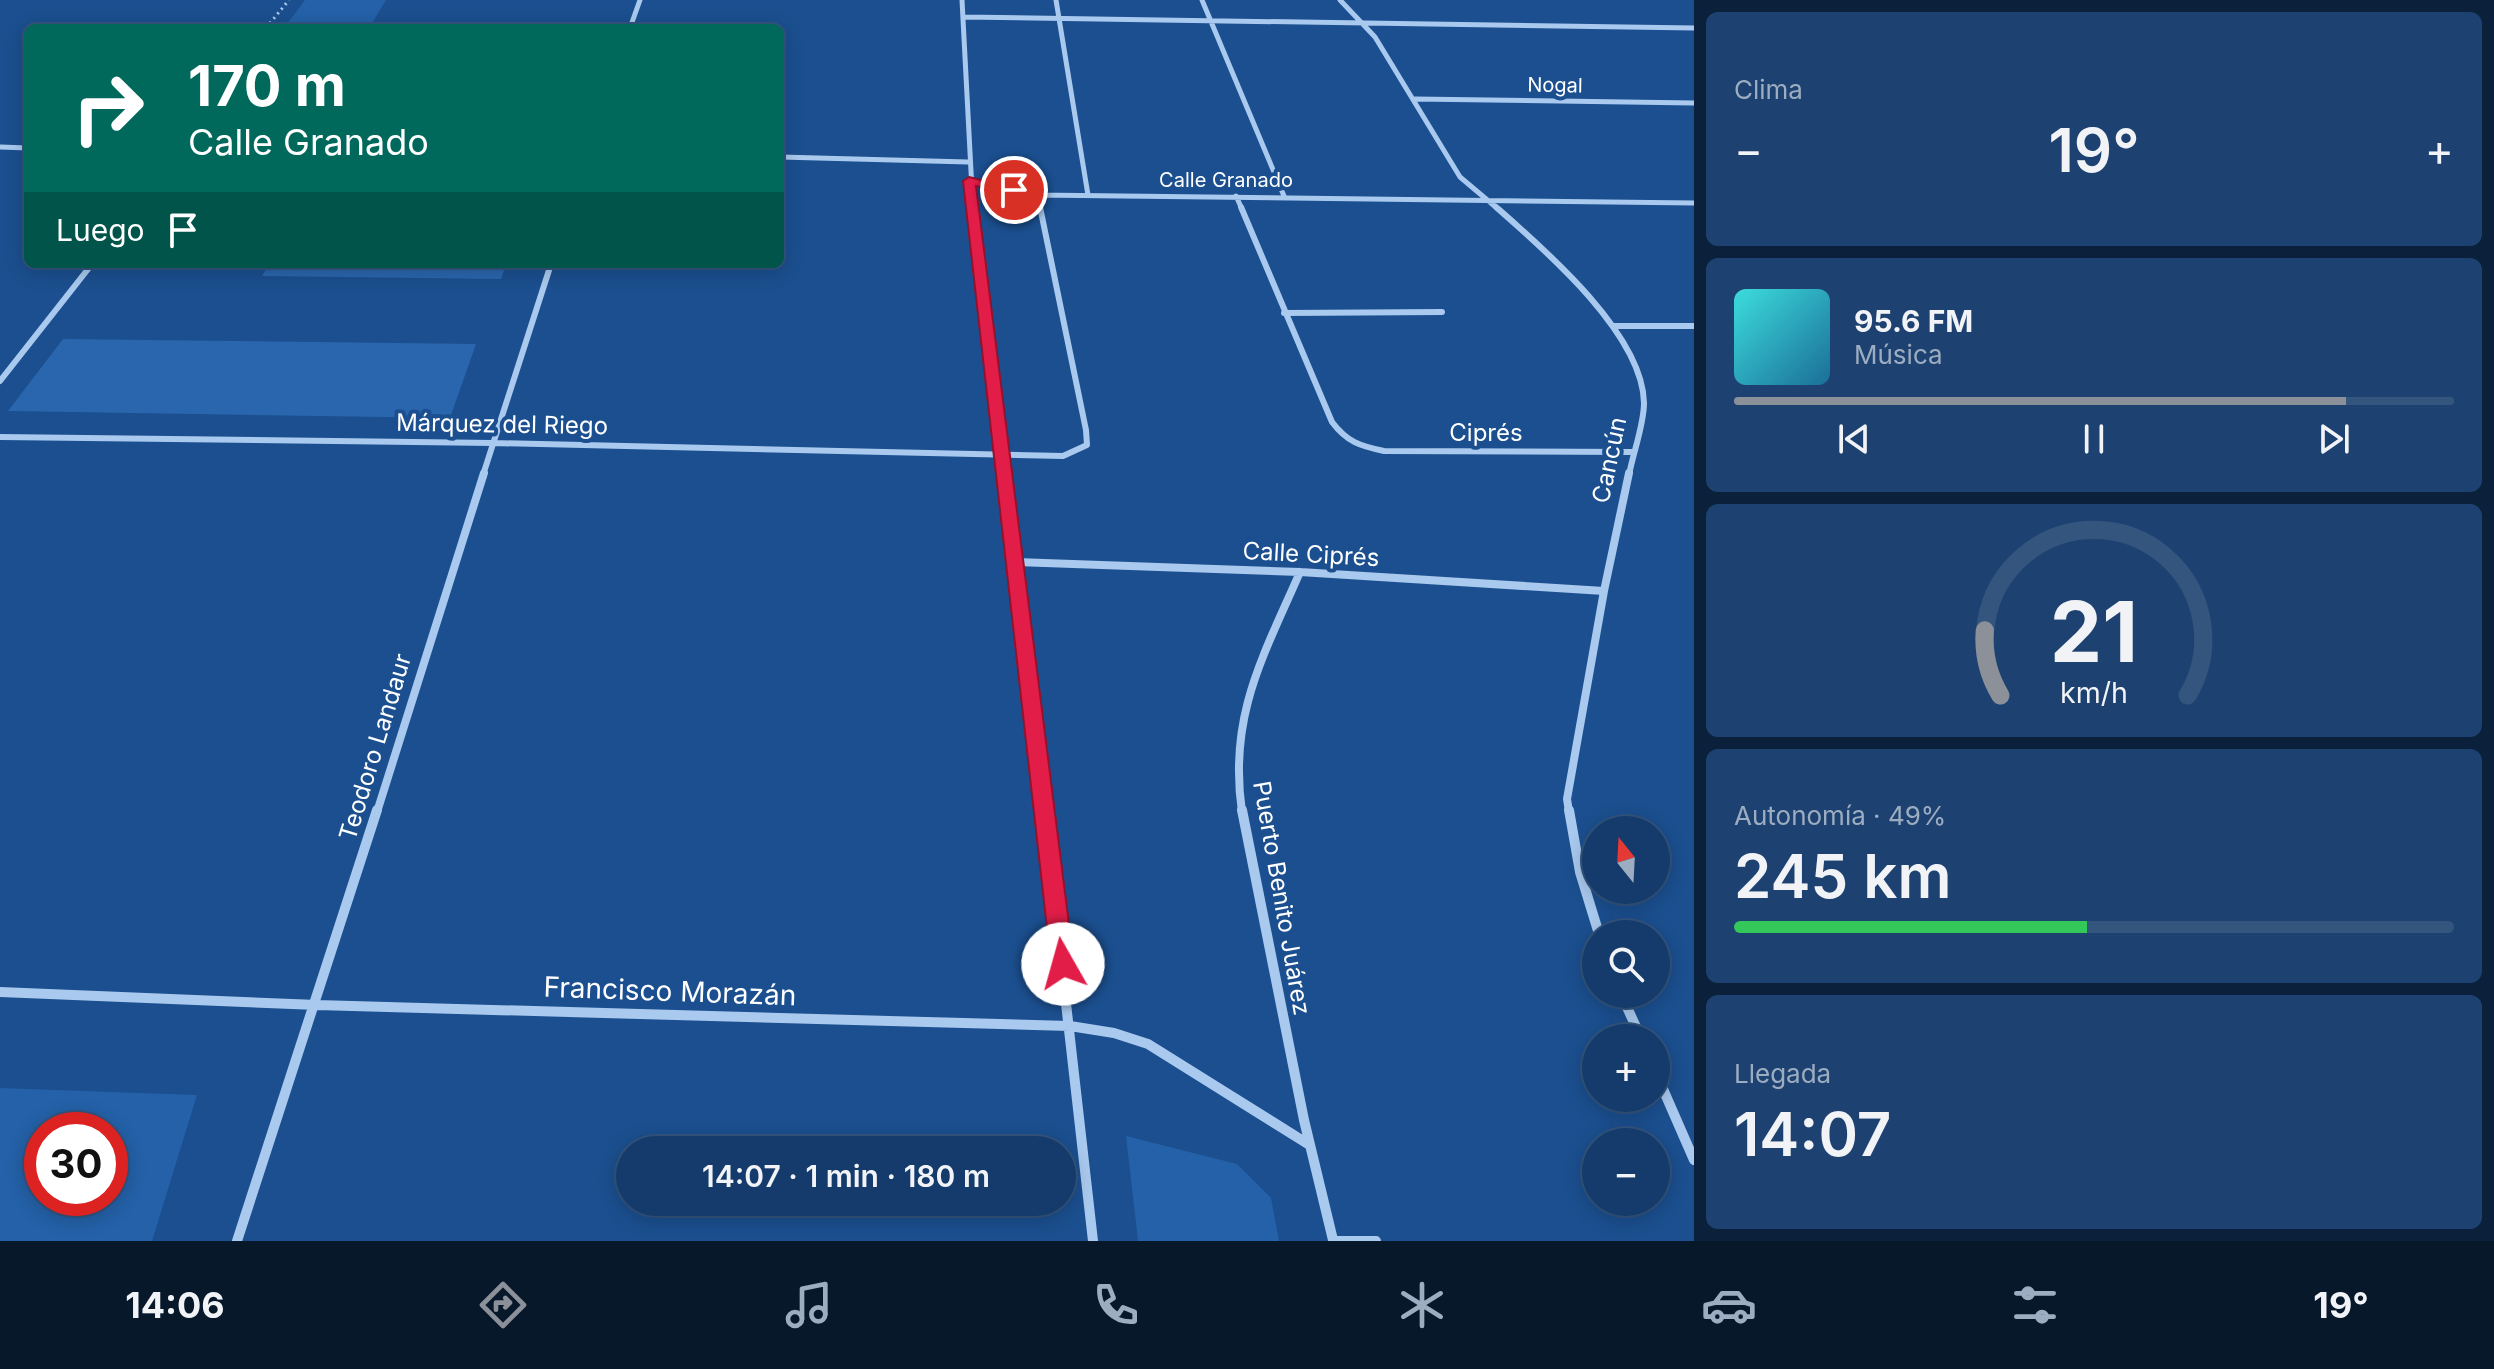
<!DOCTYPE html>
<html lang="es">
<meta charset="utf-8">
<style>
body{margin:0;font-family:Inter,sans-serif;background:#1d4271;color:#f1f3f6;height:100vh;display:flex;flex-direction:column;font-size:30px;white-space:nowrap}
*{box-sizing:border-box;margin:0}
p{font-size:26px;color:#9dadc1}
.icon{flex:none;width:44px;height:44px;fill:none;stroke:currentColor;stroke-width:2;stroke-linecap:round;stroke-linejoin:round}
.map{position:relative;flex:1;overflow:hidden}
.details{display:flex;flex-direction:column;gap:12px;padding:12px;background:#0b203b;width:800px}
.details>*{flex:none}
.banner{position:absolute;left:24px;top:24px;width:760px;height:244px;border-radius:12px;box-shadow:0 4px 20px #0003,0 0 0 2px #33557e;background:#00695c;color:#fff;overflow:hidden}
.needle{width:52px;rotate:342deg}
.tools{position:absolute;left:1582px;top:816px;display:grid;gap:16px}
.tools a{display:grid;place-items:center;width:88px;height:88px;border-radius:50%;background:#143b6b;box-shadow:0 4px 20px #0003,0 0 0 2px #33557e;font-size:40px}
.speed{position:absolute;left:24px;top:1112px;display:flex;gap:16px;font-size:40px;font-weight:700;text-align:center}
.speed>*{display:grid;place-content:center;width:104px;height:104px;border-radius:50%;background:#143b6b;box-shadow:0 4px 20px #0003,0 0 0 2px #33557e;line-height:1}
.speed .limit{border:12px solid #d22;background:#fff;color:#111}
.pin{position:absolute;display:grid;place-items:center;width:68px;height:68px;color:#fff;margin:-34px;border:4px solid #fff;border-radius:50%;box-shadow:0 2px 8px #0007}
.me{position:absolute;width:88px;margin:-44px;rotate:353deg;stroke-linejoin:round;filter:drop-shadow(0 0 6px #0008)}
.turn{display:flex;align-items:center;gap:28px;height:168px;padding:0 32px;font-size:36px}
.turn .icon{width:104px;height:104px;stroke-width:2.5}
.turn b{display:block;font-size:56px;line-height:68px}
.then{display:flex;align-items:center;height:76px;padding:0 32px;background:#0003;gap:16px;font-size:30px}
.big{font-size:60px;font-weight:600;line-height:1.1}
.details .widget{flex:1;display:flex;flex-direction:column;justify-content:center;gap:12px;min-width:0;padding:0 28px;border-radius:12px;background:#1d4271}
.details .dial{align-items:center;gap:0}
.dial svg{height:208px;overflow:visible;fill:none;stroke:#33557e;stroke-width:7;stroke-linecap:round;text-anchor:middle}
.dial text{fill:#f1f3f6;stroke:none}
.song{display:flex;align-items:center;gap:24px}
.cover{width:96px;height:96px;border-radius:12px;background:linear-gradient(135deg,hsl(180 70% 55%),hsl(200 70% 35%))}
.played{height:8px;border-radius:4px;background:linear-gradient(90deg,#8c9099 85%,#33557e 85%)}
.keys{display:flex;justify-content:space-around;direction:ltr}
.heat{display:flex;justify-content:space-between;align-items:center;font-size:44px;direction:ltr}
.charge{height:12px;border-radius:6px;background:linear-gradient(90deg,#34c759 49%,#33557e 0)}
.trip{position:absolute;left:616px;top:1136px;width:460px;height:80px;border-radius:40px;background:#143b6b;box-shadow:0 4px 20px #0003,0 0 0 2px #33557e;font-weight:600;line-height:80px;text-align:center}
.tab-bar{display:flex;height:128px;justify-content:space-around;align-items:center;background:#08182b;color:#9dadc1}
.tab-bar .icon{width:56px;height:56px}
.tab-bar .selected{color:#8c9099}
.tab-bar b{font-size:36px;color:#f1f3f6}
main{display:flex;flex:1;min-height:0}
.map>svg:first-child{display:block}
</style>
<main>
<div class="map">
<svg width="1694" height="1241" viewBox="0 0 1694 1241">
<rect width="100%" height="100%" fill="#1b4f8f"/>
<path fill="#2461a8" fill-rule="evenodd" d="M 305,0 L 386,0 L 369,28 L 284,28 Z
M 0,1088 L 197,1095 L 152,1241 L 0,1241 ZM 42,1130 L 110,1130 L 110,1198 L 42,1198 Z
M 1126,1136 L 1237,1164 L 1271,1198 L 1279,1241 L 1138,1241 Z"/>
<path fill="#2a66ad" d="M 269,264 L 506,264 L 501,279 L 262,276 Z
M 63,339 L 476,344 L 450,418 L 8,411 Z"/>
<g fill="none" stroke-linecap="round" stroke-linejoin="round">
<path stroke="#a9c9ee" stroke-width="3" stroke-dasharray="2 4" stroke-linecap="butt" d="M 266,28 L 289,0"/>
<path stroke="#a9c9ee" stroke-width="5" d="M 962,0 L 973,209
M 1056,0 L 1088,195
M 1202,0 L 1284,196
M 1340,0 L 1375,37 L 1460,177 L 1498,209
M 963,17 L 1694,28
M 630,28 L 640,0
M 1415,99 L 1694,103
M 0,147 L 28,148
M 780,157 L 968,162
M 969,181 L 1037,195 L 1694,203
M 1037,195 L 1040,209
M 1236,196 L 1242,209"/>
<path stroke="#a9c9ee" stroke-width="6" d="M 972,207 L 1006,475
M 1241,207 L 1332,422 C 1347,442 1360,446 1384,451 L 1632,452
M 1496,207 C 1544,249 1643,334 1644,403 C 1644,425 1633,453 1629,475
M 1284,313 L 1442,312
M 1613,326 L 1694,326
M 0,381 L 92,264
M 0,437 L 493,443 L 1063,456 L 1087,445 L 1086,430 L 1040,207
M 483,475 L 551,264"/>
<path stroke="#a9c9ee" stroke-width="8" d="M 1006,473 L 1045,812
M 1016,562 L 1300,572 L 1604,591
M 377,812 L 484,473
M 1242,812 C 1228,716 1263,657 1300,572
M 1569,812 L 1567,799 L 1604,591 L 1629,473"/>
<path stroke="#a9c9ee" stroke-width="10" d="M 1044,810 L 1093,1241
M 1242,810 L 1304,1120 L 1333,1240
M 1569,810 L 1580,872 L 1599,934
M 0,992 L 317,1005 L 1070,1026 L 1114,1033 L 1148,1044 L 1308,1144
M 1621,994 L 1641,1038
M 1656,1073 L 1694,1160
M 237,1241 L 377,810
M 1333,1241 L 1376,1241"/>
</g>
<path fill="#e11d48" stroke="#92132f" stroke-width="2" d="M 969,177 L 1020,190 L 1014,194 L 976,186 L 1074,964 L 1071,972 L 1063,976 L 1055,972 L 1051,964 L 963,181 Z"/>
<g text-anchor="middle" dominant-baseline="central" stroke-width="8" stroke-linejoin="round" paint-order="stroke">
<g font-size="20" fill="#fff" stroke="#1b4f8f">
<text transform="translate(1555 85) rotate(1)">Nogal</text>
<text x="1226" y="180">Calle Granado</text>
</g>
<g font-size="24" fill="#fff" stroke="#1b4f8f">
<text transform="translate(502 424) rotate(1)">Márquez del Riego</text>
<text x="1486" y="432">Ciprés</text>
<text transform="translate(1609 460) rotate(-78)">Cancún</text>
<text transform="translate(1311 554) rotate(3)">Calle Ciprés</text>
<text transform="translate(375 747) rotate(-73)">Teodoro Landaur</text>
<text transform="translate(1282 898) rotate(80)">Puerto Benito Juárez</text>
</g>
<g font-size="28" fill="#fff" stroke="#1b4f8f">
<text transform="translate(670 991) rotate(2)">Francisco Morazán</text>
</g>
</g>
</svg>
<div class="tools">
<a><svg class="needle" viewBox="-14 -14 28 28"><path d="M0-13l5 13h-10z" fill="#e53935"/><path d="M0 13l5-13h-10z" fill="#9dadc1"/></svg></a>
<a><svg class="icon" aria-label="search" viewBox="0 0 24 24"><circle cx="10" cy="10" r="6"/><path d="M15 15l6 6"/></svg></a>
<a>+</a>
<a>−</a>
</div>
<div class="speed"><div class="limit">30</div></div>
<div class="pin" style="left:1014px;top:190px;background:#d93025"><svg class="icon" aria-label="arrive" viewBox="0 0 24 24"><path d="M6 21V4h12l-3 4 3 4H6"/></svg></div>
<svg class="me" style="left:1063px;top:964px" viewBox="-20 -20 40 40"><circle r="19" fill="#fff"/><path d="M0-13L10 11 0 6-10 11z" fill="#e11d48"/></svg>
<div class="trip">14:07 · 1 min · 180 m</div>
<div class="banner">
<div class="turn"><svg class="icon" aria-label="right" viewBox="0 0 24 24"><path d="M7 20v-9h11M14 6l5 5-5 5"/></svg><div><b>170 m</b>Calle Granado</div></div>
<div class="then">Luego<svg class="icon" aria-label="arrive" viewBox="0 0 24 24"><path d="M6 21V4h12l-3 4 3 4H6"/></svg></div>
</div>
</div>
<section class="details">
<div class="widget"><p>Clima</p>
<div class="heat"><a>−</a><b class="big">19°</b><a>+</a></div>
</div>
<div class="widget">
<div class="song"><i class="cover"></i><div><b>95.6 FM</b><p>Música</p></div></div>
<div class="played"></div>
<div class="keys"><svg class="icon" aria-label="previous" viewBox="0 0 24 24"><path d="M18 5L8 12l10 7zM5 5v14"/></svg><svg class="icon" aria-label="pause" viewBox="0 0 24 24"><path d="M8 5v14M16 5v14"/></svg><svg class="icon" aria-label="next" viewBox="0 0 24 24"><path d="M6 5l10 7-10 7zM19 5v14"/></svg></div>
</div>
<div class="widget dial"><svg viewBox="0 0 100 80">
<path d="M14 69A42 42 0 1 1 86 69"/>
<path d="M14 69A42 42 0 0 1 8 44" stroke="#8c9099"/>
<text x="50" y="56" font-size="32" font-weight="700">21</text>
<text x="50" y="72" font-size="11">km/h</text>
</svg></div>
<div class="widget"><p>Autonomía · 49%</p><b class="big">245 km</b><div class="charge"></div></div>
<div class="widget"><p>Llegada</p><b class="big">14:07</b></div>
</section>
</main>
<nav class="tab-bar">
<b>14:06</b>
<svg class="icon selected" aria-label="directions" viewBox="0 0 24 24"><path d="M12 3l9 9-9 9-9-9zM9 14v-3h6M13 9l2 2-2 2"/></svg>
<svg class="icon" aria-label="music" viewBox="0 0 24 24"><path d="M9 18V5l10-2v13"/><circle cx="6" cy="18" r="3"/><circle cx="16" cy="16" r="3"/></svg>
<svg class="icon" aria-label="phone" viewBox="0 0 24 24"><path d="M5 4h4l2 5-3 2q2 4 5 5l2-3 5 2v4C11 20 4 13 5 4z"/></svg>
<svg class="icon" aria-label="climate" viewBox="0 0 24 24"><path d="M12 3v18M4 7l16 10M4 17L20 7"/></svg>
<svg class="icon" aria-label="car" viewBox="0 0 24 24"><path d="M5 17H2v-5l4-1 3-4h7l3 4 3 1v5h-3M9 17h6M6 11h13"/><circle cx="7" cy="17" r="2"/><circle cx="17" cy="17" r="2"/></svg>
<svg class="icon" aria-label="filters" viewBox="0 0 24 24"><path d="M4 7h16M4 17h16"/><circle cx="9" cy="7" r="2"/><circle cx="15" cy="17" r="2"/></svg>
<b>19°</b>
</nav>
